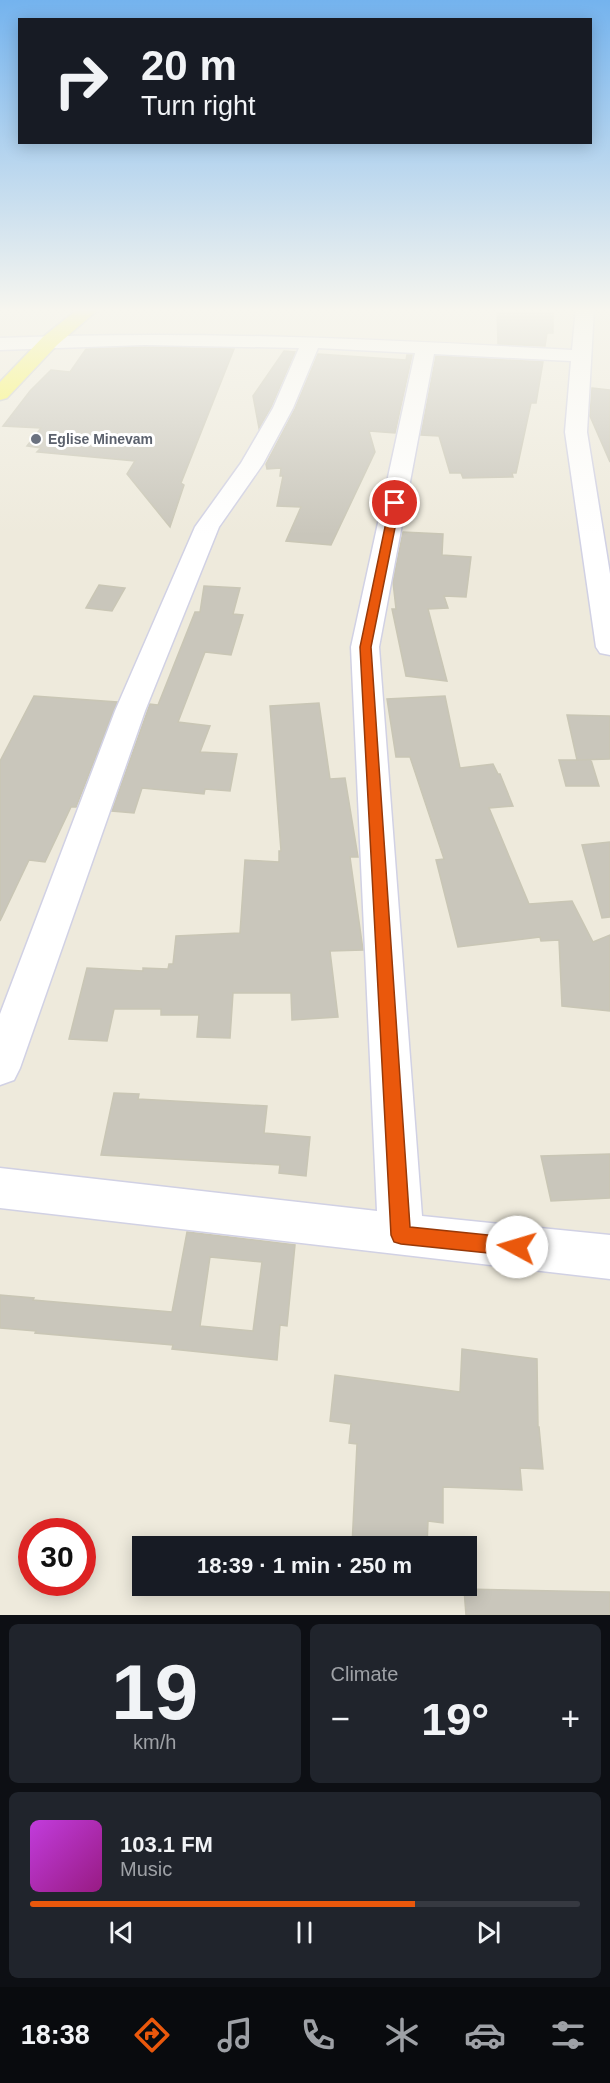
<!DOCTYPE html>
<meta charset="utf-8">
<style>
body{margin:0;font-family:Helvetica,sans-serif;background:#20242c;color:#f1f3f6;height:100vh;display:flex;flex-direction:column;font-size:22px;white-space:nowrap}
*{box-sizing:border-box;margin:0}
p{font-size:20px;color:#9ea1a6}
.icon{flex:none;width:33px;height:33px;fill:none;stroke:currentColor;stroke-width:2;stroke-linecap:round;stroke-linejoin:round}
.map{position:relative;height:1615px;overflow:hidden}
.details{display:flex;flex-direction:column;gap:9px;padding:9px;background:#0d0f14;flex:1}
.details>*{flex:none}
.hud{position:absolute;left:18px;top:18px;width:574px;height:126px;border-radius:0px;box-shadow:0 3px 15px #0003;background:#171b24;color:#f1f3f6;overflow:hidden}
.speed{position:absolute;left:18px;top:1518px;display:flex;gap:12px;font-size:30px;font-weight:700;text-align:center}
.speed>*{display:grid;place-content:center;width:78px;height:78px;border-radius:50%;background:#171b24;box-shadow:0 3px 15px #0003;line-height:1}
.speed .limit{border:9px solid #d22;background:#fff;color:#111}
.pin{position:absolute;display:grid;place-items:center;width:51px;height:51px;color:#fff;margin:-26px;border:3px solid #fff;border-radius:50%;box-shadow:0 2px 6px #0007}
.me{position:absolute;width:66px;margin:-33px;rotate:276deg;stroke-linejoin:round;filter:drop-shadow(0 0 4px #0008)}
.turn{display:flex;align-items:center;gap:21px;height:126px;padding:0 24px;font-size:27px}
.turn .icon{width:78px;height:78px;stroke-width:2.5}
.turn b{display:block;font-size:42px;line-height:51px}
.big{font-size:45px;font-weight:700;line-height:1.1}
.details .card{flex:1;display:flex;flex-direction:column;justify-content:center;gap:9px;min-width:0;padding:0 21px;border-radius:9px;background:#20242c}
.details .dial{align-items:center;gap:0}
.dial b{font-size:78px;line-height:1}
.song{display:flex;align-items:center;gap:18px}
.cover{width:72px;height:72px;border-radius:9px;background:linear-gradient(135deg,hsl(290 70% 55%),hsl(310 70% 35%))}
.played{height:6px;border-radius:3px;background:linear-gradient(90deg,#ea580c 70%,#363941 70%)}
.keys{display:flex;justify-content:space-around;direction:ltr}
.heat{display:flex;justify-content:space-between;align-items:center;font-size:33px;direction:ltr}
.details .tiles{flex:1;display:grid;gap:9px;grid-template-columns:1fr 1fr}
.card:last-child{grid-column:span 2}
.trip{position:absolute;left:132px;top:1536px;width:345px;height:60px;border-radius:0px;background:#171b24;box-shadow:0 3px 15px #0003;font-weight:700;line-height:60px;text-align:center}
.tab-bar{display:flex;height:96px;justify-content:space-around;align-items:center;background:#090b0e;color:#9ea1a6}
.tab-bar .icon{width:42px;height:42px}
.tab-bar .active{color:#ea580c}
.tab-bar b{font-size:27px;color:#f1f3f6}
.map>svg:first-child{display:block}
</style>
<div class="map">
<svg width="610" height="1615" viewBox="0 0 610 1615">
<rect width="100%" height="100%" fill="#eeeadc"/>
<path fill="#c9c6bb" stroke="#c9c6b5" stroke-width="1.5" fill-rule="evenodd" d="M 497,308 L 553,308 L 553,333 L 547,333 L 545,346 L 498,344 Z
M 145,347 L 234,349 L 181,483 L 184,485 L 170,527 L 127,474 L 135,461 L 37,452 L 41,448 L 27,446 L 41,428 L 3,426 L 30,391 L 51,370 L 70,372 L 86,349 Z
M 284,351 L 295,352 L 271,407 L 259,428 L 253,396 Z
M 318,354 L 406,360 L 407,355 L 412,355 L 395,433 L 369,431 L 375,452 L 331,545 L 286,541 L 301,507 L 277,506 L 283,476 L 280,476 L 281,468 L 267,469 L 266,464 L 295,409 Z
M 436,356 L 543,362 L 536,403 L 531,403 L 516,473 L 512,473 L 513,477 L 463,478 L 461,473 L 450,473 L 439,436 L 421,435 Z
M 592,388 L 610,390 L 610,462 L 590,416 Z
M 403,532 L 443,534 L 442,555 L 471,557 L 466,597 L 444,596 L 448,608 L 428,609 L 447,681 L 406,676 L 392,609 L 396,609 L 393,582 Z
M 99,585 L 125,588 L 112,611 L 86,608 Z
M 204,586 L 240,588 L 233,614 L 243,615 L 231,655 L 205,652 L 178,722 L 210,726 L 200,752 L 237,754 L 230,791 L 205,789 L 204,794 L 142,788 L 134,813 L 112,811 L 150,704 L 158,705 L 195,612 L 200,612 Z
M 34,696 L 117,702 L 76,807 L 71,807 L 45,862 L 29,860 L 0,921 L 0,761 Z
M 445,696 L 460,768 L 493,764 L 498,774 L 500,774 L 513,806 L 489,808 L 529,904 L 572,901 L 593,942 L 610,935 L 610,1011 L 562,1006 L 559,940 L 541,941 L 540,937 L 458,947 L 436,860 L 444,859 L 410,757 L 396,757 L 387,699 Z
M 319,703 L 330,779 L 345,778 L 358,857 L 350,857 L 363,950 L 330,951 L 338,1017 L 292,1020 L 291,993 L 233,993 L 230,1038 L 197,1037 L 199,1015 L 161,1015 L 161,1009 L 114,1009 L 107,1041 L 69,1039 L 87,968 L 143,971 L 143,968 L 168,969 L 169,964 L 173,964 L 176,936 L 240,933 L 245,860 L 279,862 L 279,851 L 281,851 L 270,706 Z
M 567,715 L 610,716 L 610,759 L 577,760 Z
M 559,760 L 591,760 L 599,786 L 566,786 Z
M 610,842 L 610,917 L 602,918 L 582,845 Z
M 114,1093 L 139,1094 L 138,1099 L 267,1106 L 264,1133 L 310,1137 L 306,1176 L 279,1173 L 280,1165 L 101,1155 Z
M 610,1154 L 610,1198 L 551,1201 L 541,1156 Z
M 187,1232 L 295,1245 L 287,1326 L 280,1325 L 277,1360 L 172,1349 L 173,1345 L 35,1333 L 36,1331 L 0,1328 L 0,1295 L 34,1298 L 33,1300 L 172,1312 ZM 210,1257 L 262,1262 L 253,1331 L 200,1326 Z
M 462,1349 L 537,1359 L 538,1427 L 539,1427 L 543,1469 L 520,1468 L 522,1490 L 443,1487 L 443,1523 L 428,1521 L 427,1546 L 352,1546 L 357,1444 L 349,1443 L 351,1424 L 330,1421 L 335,1375 L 460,1392 Z
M 464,1589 L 610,1592 L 610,1615 L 466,1615 Z"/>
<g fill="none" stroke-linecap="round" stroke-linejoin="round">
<defs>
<path id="street" d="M 576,308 L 594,308 L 587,432 L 610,574 L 610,655 L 600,653 L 596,647 L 565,432 L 571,361 L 434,354 L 379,647 L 422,1216 L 610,1235 L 610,1279 L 0,1208 L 0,1168 L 377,1211 L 351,647 L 415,353 L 318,348 L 293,408 L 263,464 L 219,527 L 145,711 L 20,1068 L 14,1080 L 0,1085 L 0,1014 L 115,711 L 195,527 L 241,463 L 273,408 L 299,348 L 145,345 L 0,350 L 0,338 C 191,330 381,339 572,350 Z"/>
<path id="primary" d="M 79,308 L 100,308 L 57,345 L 7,398 L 0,400 L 0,382 L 43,337 Z"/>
</defs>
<use href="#street" stroke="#d1d1e4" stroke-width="3"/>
<use href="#primary" stroke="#ccc" stroke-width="3"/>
<use href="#street" fill="#fff" fill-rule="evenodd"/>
<use href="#primary" fill="#faf754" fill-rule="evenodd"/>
</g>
<linearGradient id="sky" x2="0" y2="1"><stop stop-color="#74b3ee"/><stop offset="0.58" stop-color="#f7f6ef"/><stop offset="1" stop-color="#f7f6ef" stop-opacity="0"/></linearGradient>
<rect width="610" height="535" fill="url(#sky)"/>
<path fill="#ea580c" stroke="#983908" stroke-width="1.5" d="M 395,500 L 400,503 L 371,647 L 410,1227 L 517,1238 L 524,1241 L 527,1247 L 524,1254 L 517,1256 L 401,1244 L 394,1242 L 391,1235 L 360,647 L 390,503 Z"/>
<circle fill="#6b7280" stroke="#fff" stroke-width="2" cx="36" cy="439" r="6"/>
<g text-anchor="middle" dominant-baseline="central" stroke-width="6" stroke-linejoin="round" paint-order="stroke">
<g font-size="14" font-weight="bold" fill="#5b616d" stroke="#fff" text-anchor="start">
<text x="48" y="439">Eglise Minevam</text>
</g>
</g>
</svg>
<div class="speed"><div class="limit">30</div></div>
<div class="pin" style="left:395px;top:503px;background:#d93025"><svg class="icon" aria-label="arrive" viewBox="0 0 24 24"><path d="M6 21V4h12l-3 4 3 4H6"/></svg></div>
<svg class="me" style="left:517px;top:1247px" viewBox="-20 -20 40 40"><circle r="19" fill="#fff"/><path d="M0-13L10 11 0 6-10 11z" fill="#ea580c"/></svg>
<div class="trip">18:39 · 1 min · 250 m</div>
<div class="hud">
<div class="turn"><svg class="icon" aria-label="right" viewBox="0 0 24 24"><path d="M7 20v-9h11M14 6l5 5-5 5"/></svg><div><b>20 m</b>Turn right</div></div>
</div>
</div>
<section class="details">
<div class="tiles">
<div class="card dial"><b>19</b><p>km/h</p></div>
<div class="card"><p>Climate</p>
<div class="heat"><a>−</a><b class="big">19°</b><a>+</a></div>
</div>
<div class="card">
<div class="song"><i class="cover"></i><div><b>103.1 FM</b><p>Music</p></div></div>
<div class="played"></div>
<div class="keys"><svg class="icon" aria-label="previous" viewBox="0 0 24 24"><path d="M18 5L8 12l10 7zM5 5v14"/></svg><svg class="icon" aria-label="pause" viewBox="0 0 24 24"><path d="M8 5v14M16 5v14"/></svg><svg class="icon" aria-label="next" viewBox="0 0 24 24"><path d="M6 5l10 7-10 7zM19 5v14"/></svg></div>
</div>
</div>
</section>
<nav class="tab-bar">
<b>18:38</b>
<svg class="icon active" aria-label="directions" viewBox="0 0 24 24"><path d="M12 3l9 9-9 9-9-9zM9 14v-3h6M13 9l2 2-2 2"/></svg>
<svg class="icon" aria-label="music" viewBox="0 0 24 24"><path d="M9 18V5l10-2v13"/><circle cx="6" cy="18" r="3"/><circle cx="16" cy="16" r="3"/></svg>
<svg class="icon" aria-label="phone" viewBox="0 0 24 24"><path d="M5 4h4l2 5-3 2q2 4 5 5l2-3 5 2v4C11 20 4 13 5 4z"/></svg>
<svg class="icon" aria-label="climate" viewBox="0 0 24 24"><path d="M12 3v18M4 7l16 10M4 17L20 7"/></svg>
<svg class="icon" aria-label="car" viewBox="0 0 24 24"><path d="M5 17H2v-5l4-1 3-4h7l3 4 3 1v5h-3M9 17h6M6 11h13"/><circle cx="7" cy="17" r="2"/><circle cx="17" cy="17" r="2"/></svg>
<svg class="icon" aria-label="filters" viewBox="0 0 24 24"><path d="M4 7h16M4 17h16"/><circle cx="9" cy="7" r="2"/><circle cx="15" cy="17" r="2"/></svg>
</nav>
